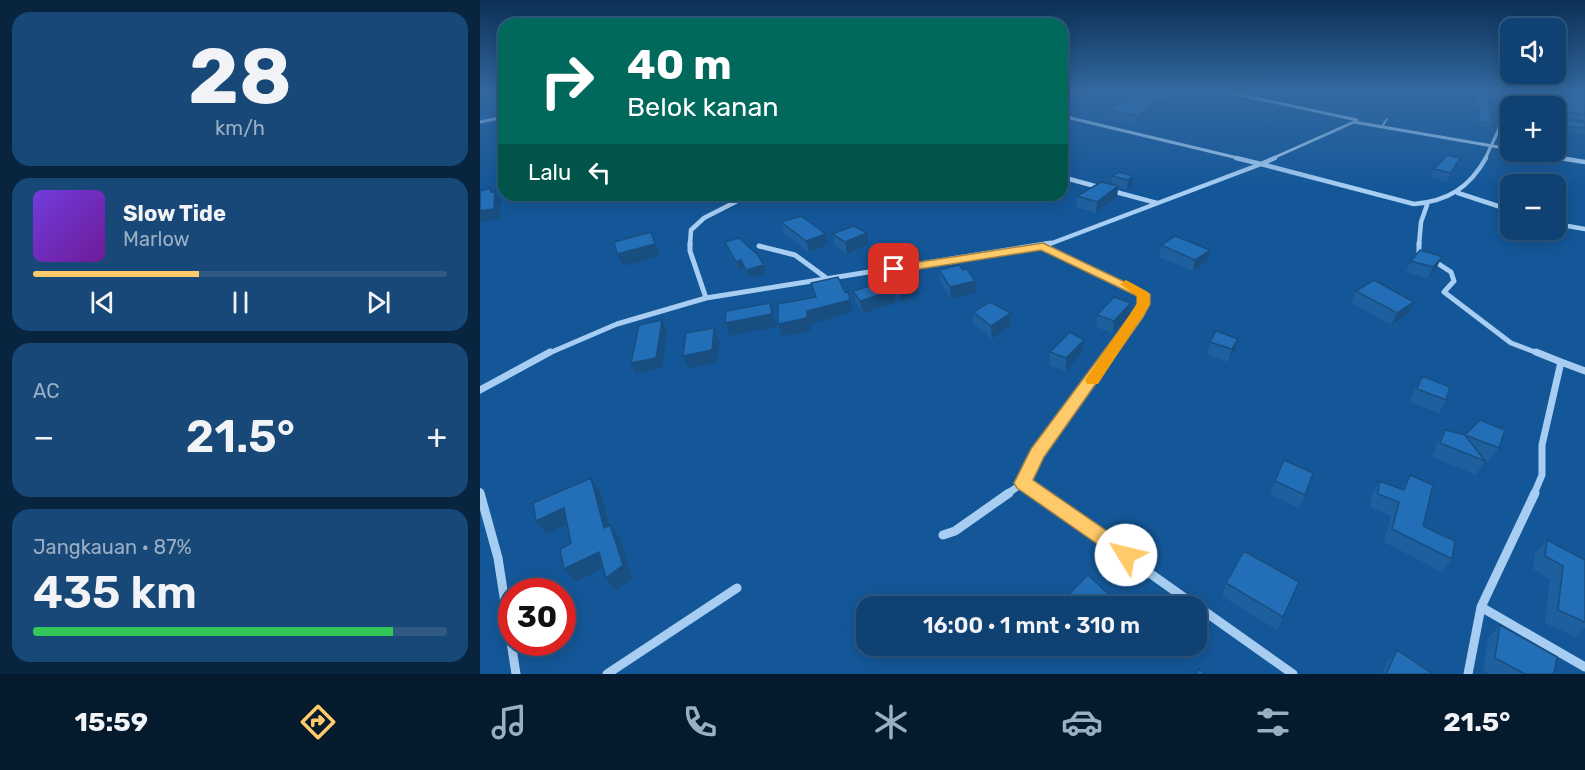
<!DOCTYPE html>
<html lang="id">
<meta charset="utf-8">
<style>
body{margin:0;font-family:Rubik,sans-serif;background:#184877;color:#f1f3f6;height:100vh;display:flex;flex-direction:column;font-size:22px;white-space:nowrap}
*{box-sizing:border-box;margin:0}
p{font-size:20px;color:#9bafc4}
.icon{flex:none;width:33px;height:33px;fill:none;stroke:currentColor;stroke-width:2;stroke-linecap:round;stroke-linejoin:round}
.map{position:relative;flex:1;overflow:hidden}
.sheet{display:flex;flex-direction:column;gap:12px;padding:12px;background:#08243f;width:480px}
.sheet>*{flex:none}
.top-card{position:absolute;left:18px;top:18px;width:570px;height:183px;border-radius:18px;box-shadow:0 3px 15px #0003,0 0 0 2px #2f5a84;background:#00695c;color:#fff;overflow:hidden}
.fabs{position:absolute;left:1020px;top:18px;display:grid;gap:12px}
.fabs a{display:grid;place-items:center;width:66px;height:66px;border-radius:12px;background:#0f4172;box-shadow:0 3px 15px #0003,0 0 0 2px #2f5a84;font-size:30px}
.speed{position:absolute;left:18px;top:578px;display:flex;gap:12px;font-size:30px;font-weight:700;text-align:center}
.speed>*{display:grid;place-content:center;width:78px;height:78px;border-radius:50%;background:#0f4172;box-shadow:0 3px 15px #0003,0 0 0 2px #2f5a84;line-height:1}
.speed .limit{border:9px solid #d22;background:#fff;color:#111}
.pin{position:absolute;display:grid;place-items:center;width:51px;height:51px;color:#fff;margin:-26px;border-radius:12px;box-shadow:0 3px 9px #0006}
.me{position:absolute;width:66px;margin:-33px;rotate:306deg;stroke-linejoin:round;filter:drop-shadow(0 0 4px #0008)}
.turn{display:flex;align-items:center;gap:21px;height:126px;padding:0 30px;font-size:27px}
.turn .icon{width:78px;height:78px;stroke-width:2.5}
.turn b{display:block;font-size:42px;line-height:51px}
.then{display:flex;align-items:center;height:57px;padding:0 30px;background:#0003;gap:12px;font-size:22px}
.big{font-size:45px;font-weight:600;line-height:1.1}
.sheet .card{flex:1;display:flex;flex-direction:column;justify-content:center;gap:9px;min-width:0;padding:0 21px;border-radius:18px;background:#184877}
.sheet .dial{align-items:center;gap:0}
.dial b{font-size:78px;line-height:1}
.song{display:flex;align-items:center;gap:18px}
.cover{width:72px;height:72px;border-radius:9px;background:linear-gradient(135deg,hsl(260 70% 55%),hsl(280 70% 35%))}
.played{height:6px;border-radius:3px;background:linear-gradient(90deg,#ffca69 40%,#2f5a84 40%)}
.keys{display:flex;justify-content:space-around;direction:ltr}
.heat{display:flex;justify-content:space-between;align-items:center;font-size:33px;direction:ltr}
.charge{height:9px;border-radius:4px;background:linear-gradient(90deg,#34c759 87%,#2f5a84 0)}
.trip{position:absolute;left:376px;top:596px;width:351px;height:60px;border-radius:18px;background:#0f4172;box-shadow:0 3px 15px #0003,0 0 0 2px #2f5a84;font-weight:600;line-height:60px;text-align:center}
.tabs{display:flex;height:96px;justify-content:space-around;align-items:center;background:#061a2e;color:#9bafc4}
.tabs .icon{width:42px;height:42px}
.tabs .selected{color:#ffca69}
.tabs b{font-size:27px;color:#f1f3f6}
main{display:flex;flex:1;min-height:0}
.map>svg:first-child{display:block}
</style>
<main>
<section class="sheet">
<div class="card dial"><b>28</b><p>km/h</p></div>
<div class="card">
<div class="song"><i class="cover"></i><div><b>Slow Tide</b><p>Marlow</p></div></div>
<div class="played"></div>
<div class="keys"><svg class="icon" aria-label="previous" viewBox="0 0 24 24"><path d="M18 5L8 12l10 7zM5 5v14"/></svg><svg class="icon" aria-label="pause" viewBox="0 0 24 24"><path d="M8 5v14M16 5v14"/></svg><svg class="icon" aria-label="next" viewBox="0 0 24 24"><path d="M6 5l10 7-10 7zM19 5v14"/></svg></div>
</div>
<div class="card"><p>AC</p>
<div class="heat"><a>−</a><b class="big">21.5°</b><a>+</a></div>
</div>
<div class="card"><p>Jangkauan · 87%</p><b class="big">435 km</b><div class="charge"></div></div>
</section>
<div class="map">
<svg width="1105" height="674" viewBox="0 0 1105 674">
<rect width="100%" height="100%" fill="#145798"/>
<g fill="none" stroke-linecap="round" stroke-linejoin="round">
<path stroke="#a7cef2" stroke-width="2" d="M 903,125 L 907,119"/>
<path stroke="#a7cef2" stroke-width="3" d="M 747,92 L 877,120
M 582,116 L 762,159
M 0,122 L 24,117
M 1045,152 L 1089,159
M 791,159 L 874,122 L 1030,149
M 1005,159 L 1018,131 L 1029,92"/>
<path stroke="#a7cef2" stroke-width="4.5" d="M 756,158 L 781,164 L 795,158
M 1080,158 L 1105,162
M 582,177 L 622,188
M 632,191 L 677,203
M 978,193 L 1030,210
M 1076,224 L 1105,229
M 210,245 L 211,230 L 224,218 L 269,195
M 567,245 L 781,164 L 934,204 C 968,201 989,188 1006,158
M 939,245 L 941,222 L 947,205"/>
<path stroke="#a7cef2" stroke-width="5" d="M 210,243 L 210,251 L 226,298
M 939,243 L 939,253 L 942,255
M 279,246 L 315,255 L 349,280
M 563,246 L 664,294 L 664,304 L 632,354
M 954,261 L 971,272 L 974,281 L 964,292 L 1031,343 L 1060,354
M 67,354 L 137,324 L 226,298 L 571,243"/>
<path stroke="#a7cef2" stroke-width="7" d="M 1056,352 L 1081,362
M 0,390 L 70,352
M 0,492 L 1,494
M 527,494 L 543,483
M 559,494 L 543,483 L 571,437 L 633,352
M 1054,494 L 1062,475 L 1062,445 L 1081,362 L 1105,371"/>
<path stroke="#a7cef2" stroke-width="9" d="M 0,493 L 18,558 L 36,674
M 557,493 L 716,606
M 463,535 L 475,531 L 529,493
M 717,606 L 813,674
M 1001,607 L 1055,493
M 127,674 L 257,588
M 988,674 L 1001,607 L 1105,667"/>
</g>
<path fill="#1e5f9d" d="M 658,92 L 695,92 L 694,97 L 656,125 L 626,118 L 627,109 Z
M 996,92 L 1008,98 L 1013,124 L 1011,128 L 997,125 L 998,111 L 993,110 L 992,103 Z
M 1035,92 L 1054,92 L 1054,94 L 1035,94 Z
M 1089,92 L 1105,93 L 1105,121 L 1077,116 Z
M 1079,118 L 1105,123 L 1105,134 L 1076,131 L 1076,124 Z
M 980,158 L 976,166 L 967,182 L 951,177 L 954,169 Z
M 632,176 L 653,176 L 652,186 L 647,190 L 638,188 L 637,197 L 616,213 L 596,207 L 597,196 L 632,185 Z
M 301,222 L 346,234 L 348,245 L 329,252 L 304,234 Z
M 387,233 L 389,244 L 367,254 L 355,245 L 352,234 Z
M 245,242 L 286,274 L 269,278 L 264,268 L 259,270 L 248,250 Z
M 681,245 L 728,261 L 713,271 L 679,257 Z
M 940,250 L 956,269 L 948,279 L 926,272 L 931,261 Z
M 459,270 L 496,293 L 471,299 L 460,282 Z
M 409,277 L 438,283 L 439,295 L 420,301 L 415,294 L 416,303 L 383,313 L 376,303 L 373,291 L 410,285 Z
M 876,291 L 934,302 L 928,314 L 911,325 L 872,303 Z
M 651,303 L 649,315 L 633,333 L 616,327 L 617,315 Z
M 493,312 L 531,325 L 512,339 L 494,325 Z
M 758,339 L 755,351 L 748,362 L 727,355 L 730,342 Z
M 604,340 L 603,352 L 586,371 L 569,365 L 570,352 Z
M 942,376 L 966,400 L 959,413 L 930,402 L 935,389 Z
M 965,430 L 985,435 L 1019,448 L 1009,461 L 1003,458 L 1005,461 L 996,475 L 952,457 L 957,443 Z
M 930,475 L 943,526 L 972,559 L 962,572 L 904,542 L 911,516 L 890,507 L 892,494 L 899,481 L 922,489 Z
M 795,481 L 825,495 L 819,508 L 790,494 Z
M 1067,540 L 1105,560 L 1105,628 L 1095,637 L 1065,623 L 1070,579 L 1053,569 L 1055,553 Z
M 746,583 L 803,617 L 797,630 L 742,596 Z
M 1020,625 L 1074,674 L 1009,674 L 1003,670 L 1008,638 Z
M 589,645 L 607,645 L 599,655 Z
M 917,650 L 953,674 L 902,674 L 907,662 Z"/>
<path fill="#184e80" d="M 2,92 L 3,92 L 4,94 L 1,115 L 0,116 L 0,104 Z
M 690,92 L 695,92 L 694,97 L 656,125 L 657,116 Z
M 980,158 L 976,166 L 967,182 L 971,173 Z
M 653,176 L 652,186 L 647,190 L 648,180 Z
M 638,186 L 637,197 L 616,213 L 617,202 Z
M 10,188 L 15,196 L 15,191 L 21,202 L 20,219 L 0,223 L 0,211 L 11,192 Z
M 171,232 L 180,256 L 143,266 L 137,254 Z
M 387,233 L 389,244 L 367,254 L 365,242 Z
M 346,234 L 348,245 L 329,252 L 326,241 Z
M 730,250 L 728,261 L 713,271 L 715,260 Z
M 962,257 L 956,269 L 948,279 L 953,267 Z
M 261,260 L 264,268 L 259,270 L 256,262 Z
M 284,265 L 286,274 L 269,278 L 266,270 Z
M 495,281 L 496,293 L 471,299 L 470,287 Z
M 438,283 L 439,295 L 420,301 L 418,289 Z
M 414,290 L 416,303 L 383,313 L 380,301 Z
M 370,300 L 373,312 L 330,324 L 331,331 L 302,336 L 298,324 L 327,311 Z
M 934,302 L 928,314 L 911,325 L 917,313 Z
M 290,303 L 294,316 L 296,327 L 250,336 L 245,323 Z
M 651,303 L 649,315 L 633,333 L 634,321 Z
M 531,313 L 531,325 L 512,339 L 511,326 Z
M 182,320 L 187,331 L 182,368 L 156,374 L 151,363 Z
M 234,328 L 239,340 L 238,362 L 209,369 L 203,356 Z
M 758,339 L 755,351 L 748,362 L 752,349 Z
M 604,340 L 603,352 L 586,371 L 586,358 Z
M 111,478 L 120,491 L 134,541 L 124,528 Z
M 84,508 L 94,521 L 67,534 L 56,521 Z
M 130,525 L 140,538 L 152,578 L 136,591 L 126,578 Z
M 119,552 L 129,565 L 95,582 L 84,569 Z
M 600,645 L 607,645 L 599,655 Z"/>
<path fill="#236fb7" stroke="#184e80" stroke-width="1.5" d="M 658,92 L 690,92 L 657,116 L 627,109 Z
M 996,92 L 1010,92 L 1008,98 L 1013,124 L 999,121 L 1000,107 L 995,106 L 993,98 Z
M 1089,92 L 1105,93 L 1105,115 L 1080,111 Z
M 1079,118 L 1105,123 L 1105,128 L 1078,126 Z
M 967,155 L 980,158 L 971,173 L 954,169 Z
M 639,172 L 653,176 L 648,180 L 632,176 Z
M 621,182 L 638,186 L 617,202 L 597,196 Z
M 10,188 L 11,192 L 15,191 L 14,209 L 0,211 L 0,191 Z
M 321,216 L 346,234 L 326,241 L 301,222 Z
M 374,226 L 387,233 L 365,242 L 352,234 Z
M 171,232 L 175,244 L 137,254 L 134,242 Z
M 695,236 L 730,250 L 715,260 L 681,245 Z
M 259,238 L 278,255 L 284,265 L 266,270 L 261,260 L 256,262 L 245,242 Z
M 940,250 L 957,255 L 962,257 L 953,267 L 931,261 Z
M 479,265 L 483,270 L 487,269 L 495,281 L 470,287 L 459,270 Z
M 427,271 L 438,283 L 418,289 L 409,277 Z
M 358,277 L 365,292 L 368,291 L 370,300 L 327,311 L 327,318 L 298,324 L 298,304 L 336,297 L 331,283 Z
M 894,280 L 934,302 L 917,313 L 876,291 Z
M 407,281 L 414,290 L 380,301 L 373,291 Z
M 634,297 L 651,303 L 634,321 L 617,315 Z
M 510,302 L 531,313 L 511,326 L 493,312 Z
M 290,303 L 292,314 L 245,323 L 246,311 Z
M 182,320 L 176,358 L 151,363 L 159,325 Z
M 234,328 L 232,350 L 203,356 L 206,333 Z
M 736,331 L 758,339 L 752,349 L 730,342 Z
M 590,332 L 604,340 L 586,358 L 570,352 Z
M 942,376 L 970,387 L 966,400 L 937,389 Z
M 1000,420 L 1025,430 L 1019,448 L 985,435 Z
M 965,430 L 985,435 L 1005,461 L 960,443 Z
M 804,460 L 833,473 L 825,495 L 795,481 Z
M 930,475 L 953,485 L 943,526 L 975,541 L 972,559 L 912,529 L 919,502 L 898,494 L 899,481 L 924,490 Z
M 111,478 L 124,528 L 130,525 L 143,565 L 126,578 L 119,552 L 84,569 L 80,549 L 91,543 L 84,508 L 56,521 L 53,503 Z
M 1067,540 L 1105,560 L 1105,622 L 1078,610 L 1083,566 L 1065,556 Z
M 764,551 L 819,582 L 803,617 L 746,583 Z
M 608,575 L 634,599 L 629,606 L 577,606 Z
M 1020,625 L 1077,657 L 1074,674 L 1045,674 L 1015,658 Z
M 917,650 L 953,674 L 906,674 Z
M 719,669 L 726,674 L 716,674 Z"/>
<linearGradient id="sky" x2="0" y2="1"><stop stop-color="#0b3054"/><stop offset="0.49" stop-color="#3469a2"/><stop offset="1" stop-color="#3469a2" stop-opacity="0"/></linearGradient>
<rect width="1105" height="187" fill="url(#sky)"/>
<path fill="#ffca69" stroke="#a68344" stroke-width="1.5" d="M 563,243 L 670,294 L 670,304 L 663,317 L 564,457 L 553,480 L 653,549 L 656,555 L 653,562 L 646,564 L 537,488 L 534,483 L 551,449 L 650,316 L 657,304 L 657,296 L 561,250 L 414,273 L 408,269 L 414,266 Z"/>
<path fill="#f59e0b" d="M 646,280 L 668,292 L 670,304 L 618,384 L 607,384 L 605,380 L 607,377 L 657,304 L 657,296 L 640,284 Z"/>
</svg>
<div class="fabs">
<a><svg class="icon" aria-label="sound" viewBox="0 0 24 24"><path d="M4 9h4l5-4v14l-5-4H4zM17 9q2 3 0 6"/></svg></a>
<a>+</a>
<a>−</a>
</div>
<div class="speed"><div class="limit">30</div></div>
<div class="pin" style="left:414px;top:269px;background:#d93025"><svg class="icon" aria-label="arrive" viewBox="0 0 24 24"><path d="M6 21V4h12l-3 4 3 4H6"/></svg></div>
<svg class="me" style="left:646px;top:555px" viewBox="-20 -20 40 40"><circle r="19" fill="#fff"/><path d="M0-13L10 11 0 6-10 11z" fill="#ffca69"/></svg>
<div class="trip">16:00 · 1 mnt · 310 m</div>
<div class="top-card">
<div class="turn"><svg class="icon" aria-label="right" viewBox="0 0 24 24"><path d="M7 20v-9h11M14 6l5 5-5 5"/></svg><div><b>40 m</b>Belok kanan</div></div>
<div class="then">Lalu<svg class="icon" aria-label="left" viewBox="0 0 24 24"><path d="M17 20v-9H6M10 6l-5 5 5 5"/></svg></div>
</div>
</div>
</main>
<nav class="tabs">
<b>15:59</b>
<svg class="icon selected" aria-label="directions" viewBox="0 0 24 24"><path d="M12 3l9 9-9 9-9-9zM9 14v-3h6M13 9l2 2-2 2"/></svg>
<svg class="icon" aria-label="music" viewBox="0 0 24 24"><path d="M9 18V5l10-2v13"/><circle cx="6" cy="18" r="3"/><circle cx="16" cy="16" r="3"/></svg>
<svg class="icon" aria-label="phone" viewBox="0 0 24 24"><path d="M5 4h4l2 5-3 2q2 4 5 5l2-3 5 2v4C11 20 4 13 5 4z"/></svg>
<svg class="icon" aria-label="climate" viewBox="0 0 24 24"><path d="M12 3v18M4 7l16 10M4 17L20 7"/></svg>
<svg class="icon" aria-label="car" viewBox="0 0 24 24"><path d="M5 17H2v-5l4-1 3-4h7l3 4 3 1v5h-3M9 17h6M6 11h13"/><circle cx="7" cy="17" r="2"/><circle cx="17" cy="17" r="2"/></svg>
<svg class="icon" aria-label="filters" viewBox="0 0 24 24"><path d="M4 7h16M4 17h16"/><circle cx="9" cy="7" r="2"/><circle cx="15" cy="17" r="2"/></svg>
<b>21.5°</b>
</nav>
